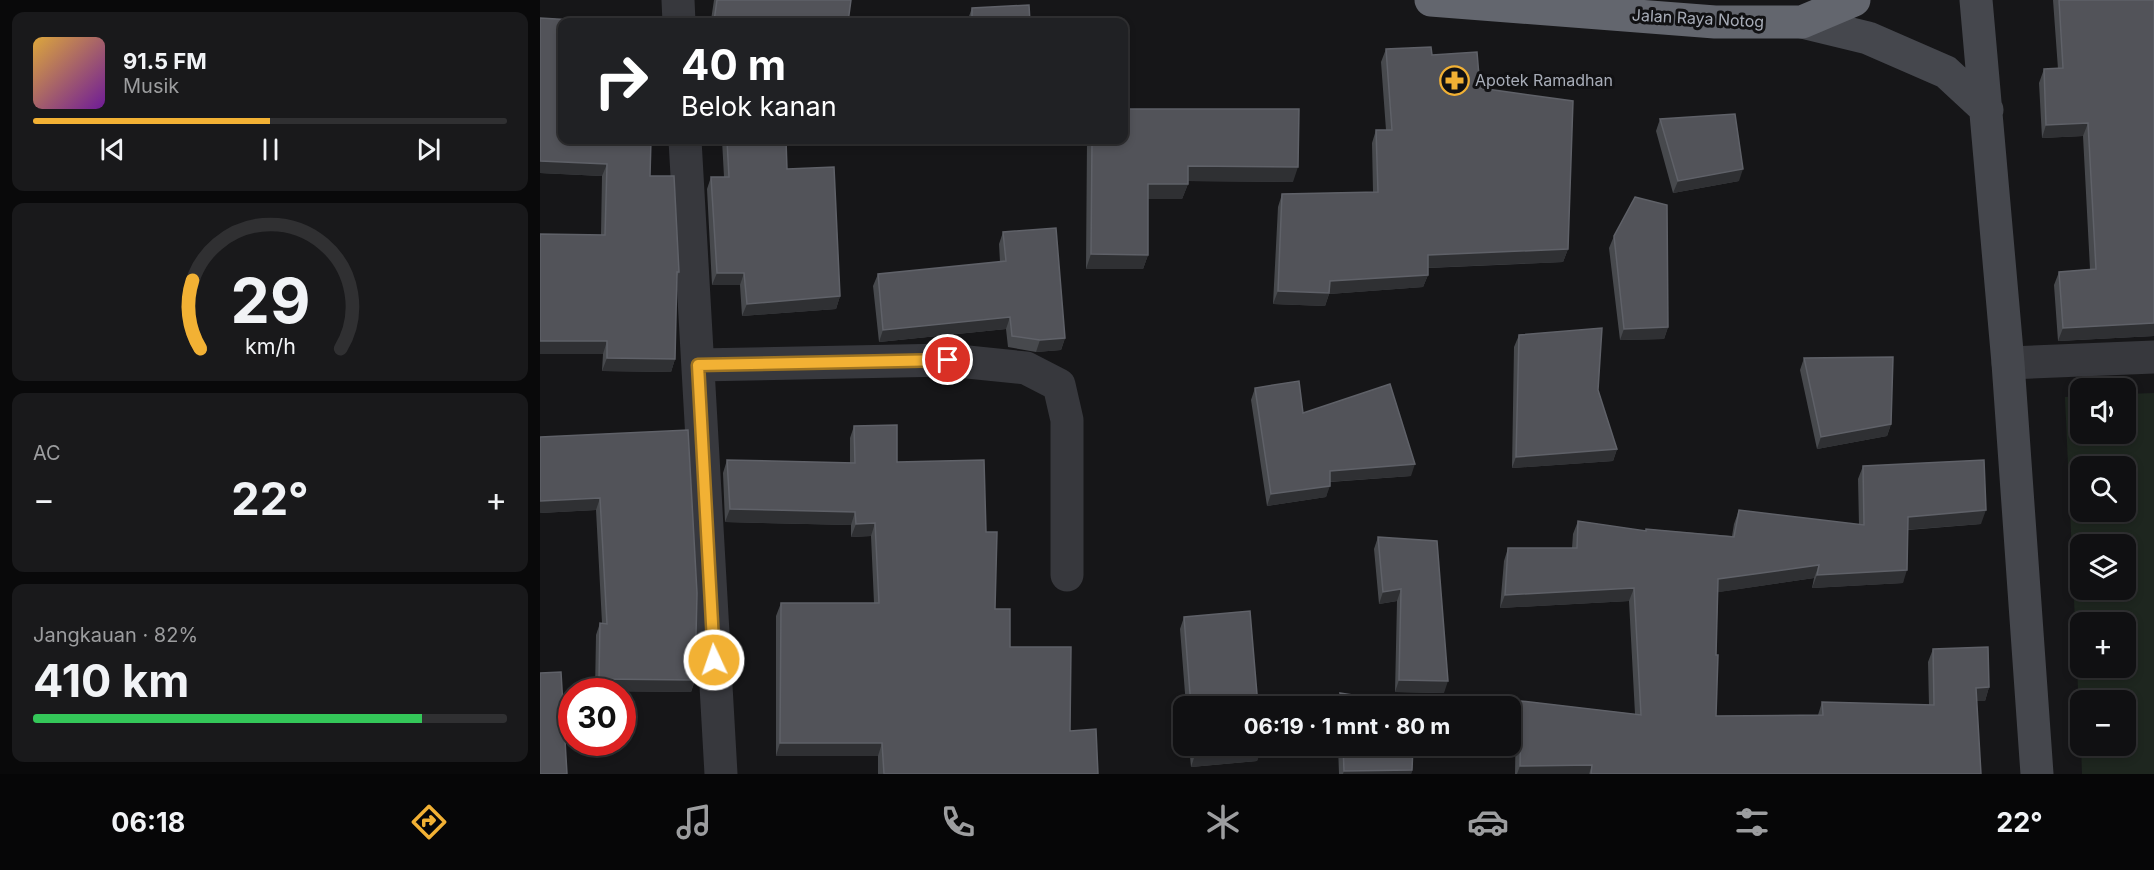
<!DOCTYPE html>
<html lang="id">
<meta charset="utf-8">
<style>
body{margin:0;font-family:Inter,sans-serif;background:#19191b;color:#f1f3f6;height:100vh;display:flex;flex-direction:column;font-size:22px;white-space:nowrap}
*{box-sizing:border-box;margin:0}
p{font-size:20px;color:#9c9d9f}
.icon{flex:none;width:33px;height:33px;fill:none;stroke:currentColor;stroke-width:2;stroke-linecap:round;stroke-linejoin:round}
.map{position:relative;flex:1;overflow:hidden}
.details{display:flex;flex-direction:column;gap:12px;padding:12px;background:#09090a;width:540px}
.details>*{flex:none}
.guide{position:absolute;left:18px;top:18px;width:570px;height:126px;border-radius:12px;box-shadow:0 3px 9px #0003,0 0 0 2px #303032;background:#202124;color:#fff;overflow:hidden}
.controls{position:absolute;left:1530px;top:378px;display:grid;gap:12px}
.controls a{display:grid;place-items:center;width:66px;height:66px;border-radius:12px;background:#101012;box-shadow:0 3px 9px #0003,0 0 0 2px #303032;font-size:30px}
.speed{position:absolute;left:18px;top:678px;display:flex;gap:12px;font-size:30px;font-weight:700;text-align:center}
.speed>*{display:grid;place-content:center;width:78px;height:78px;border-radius:50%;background:#101012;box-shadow:0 3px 9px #0003,0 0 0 2px #303032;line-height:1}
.speed .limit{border:9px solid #d22;background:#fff;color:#111}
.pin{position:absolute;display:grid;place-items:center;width:51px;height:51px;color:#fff;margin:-26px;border:3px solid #fff;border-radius:50%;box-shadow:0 2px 6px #0007}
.me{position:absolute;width:66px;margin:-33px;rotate:357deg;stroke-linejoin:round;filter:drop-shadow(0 0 4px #0008)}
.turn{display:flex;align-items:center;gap:21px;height:126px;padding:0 24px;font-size:27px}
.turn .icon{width:78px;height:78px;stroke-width:2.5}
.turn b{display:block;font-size:42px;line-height:51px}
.big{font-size:45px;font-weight:700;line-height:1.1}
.details .tile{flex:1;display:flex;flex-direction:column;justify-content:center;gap:9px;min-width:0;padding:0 21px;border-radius:12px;background:#19191b}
.details .dial{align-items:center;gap:0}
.dial svg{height:156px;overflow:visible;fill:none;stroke:#303032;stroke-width:7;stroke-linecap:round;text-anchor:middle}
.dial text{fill:#f1f3f6;stroke:none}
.song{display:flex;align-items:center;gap:18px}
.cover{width:72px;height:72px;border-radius:9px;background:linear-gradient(135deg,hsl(40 70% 55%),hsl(280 70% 35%))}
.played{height:6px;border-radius:3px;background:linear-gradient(90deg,#f2b134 50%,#303032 50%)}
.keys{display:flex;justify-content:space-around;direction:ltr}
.heat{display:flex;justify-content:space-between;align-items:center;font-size:33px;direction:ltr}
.charge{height:9px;border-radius:4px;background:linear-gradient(90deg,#34c759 82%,#303032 0)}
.trip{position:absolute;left:633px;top:696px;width:348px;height:60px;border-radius:12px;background:#101012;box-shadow:0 3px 9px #0003,0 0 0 2px #303032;font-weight:700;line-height:60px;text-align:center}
.menu{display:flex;height:96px;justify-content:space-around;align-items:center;background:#060607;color:#9c9d9f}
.menu .icon{width:42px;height:42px}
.menu .active{color:#f2b134}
.menu b{font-size:27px;color:#f1f3f6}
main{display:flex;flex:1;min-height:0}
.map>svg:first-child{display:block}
</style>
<main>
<section class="details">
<div class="tile">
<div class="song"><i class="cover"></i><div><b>91.5 FM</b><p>Musik</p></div></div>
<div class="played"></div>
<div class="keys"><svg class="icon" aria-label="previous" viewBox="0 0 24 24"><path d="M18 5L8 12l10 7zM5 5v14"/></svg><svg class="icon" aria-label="pause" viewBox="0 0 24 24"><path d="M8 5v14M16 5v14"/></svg><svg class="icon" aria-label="next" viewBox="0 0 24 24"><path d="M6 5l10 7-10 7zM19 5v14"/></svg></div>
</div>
<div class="tile dial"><svg viewBox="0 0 100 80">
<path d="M14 69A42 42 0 1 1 86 69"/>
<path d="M14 69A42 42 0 0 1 10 34" stroke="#f2b134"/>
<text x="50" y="56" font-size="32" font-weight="700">29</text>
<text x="50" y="72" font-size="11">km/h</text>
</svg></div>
<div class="tile"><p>AC</p>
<div class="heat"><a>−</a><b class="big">22°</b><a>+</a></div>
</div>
<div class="tile"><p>Jangkauan · 82%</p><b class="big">410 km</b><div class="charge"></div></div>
</section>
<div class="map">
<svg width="1614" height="774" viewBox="0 0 1614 774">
<rect width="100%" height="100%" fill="#161618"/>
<path fill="#1e261f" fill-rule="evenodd" d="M 1614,393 L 1614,774 L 1542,774 L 1541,746 L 1586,746 L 1586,700 L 1540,700 L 1540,735 L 1525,397 L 1540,396 L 1540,434 L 1586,434 L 1586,394 ZM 1540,466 L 1586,466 L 1586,512 L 1540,512 ZM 1540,544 L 1586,544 L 1586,590 L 1540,590 ZM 1540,622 L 1586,622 L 1586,668 L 1540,668 Z"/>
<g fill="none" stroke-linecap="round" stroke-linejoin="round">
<path stroke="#37383d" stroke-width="33" d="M 138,0 L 139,22
M 145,140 L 181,774
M 1468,363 L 1614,357
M 158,365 L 408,360 L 486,368 L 519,385 L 527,420 L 527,575"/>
<path stroke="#45474d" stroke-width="33" d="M 1436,0 L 1468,363 L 1497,774
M 1262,22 L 1328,38 L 1406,72 L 1447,110"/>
<path stroke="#63666e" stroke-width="33" d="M 891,0 L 1175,22 L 1262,22 L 1314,0"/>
</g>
<path fill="#47494d" d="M 174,0 L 311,0 L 308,22 L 428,19 L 432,8 L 490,22 L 156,22 L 171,20 Z
M 1513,0 L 1614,0 L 1614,336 L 1518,341 L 1514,285 L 1519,272 L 1550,269 L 1543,136 L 1502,138 L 1499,83 L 1504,69 L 1518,69 Z
M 50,17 L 128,19 L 131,22 L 22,22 L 22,140 L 111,140 L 110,176 L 134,176 L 139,272 L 136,279 L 135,359 L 131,372 L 62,371 L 63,354 L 0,354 L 0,234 L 61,235 L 62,176 L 0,173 L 0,18 L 49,21 Z
M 846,49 L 892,55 L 940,88 L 1028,249 L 1023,262 L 888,268 L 888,275 L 883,287 L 789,294 L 785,306 L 733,304 L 738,207 L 742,194 L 833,192 L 832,143 L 836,130 L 846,130 L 841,62 Z
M 1120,119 L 1199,181 L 1133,193 L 1116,131 Z
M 182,140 L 246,140 L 247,169 L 300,296 L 296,309 L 202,316 L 200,285 L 172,285 L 167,189 L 171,177 L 184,177 Z
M 547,140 L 584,140 L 753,182 L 648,181 L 648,184 L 642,199 L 608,199 L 608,255 L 603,269 L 546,269 Z
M 463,232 L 525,338 L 521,350 L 496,352 L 468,347 L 466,329 L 339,342 L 333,286 L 338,274 L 460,262 L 459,244 Z
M 1074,236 L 1128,327 L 1124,339 L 1080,340 L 1069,248 Z
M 979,335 L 1058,390 L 1077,449 L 1073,461 L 972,468 L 974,347 Z
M 1264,358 L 1351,424 L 1347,436 L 1277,449 L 1260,370 Z
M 715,388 L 763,413 L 871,476 L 790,482 L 786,497 L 727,506 L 711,400 Z
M 314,426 L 357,462 L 446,532 L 455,609 L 470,647 L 530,731 L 558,774 L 338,774 L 338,756 L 236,756 L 236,616 L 241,603 L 334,603 L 331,536 L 311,537 L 311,525 L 185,522 L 183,473 L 187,460 L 310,463 L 310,438 Z
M 148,430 L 155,680 L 151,692 L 55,691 L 56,635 L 60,623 L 62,623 L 56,510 L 0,513 Z
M 1323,466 L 1441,524 L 1368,530 L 1363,583 L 1272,588 L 1274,578 L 1178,592 L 1176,655 L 1176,716 L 1278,715 L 1282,702 L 1389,705 L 1388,662 L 1393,649 L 1449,687 L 1445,701 L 1436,701 L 1441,774 L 975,774 L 976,715 L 981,701 L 1095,714 L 1089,601 L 960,608 L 964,561 L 968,548 L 1032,548 L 1033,534 L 1038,521 L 1106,531 L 1106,529 L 1192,536 L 1194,524 L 1199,510 L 1319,525 L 1318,479 Z
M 838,537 L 897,541 L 904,693 L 855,692 L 857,601 L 839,604 L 834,549 Z
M 644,617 L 718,706 L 646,706 L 640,629 Z
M 800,693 L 876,706 L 796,706 Z
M 649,746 L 721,746 L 717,761 L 651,767 Z
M 798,746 L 873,746 L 872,770 L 871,774 L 799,774 Z"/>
<path fill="#2f3033" d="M 1548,123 L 1543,136 L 1502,138 L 1506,125 Z
M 0,161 L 67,164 L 62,176 L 0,173 Z
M 648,166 L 758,167 L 753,182 L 643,181 Z
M 1203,169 L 1199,181 L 1133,193 L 1138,181 Z
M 608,184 L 648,184 L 642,199 L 603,199 Z
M 1028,249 L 1023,262 L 884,268 L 888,255 Z
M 551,254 L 608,255 L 603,269 L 546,269 Z
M 177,273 L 204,273 L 200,285 L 172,285 Z
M 888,275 L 883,287 L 789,294 L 785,306 L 733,304 L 738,291 L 790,281 Z
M 300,296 L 296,309 L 202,316 L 207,304 Z
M 470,317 L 466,329 L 339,342 L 343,330 Z
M 1614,323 L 1614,336 L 1518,341 L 1523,328 Z
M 1128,327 L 1124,339 L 1080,340 L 1084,329 Z
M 525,338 L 521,350 L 496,352 L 500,340 Z
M 0,341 L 67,341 L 63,354 L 0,354 Z
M 67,358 L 135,359 L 131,372 L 62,371 Z
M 1351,424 L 1347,436 L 1277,449 L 1281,437 Z
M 1077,449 L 1073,461 L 972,468 L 976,457 Z
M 875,464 L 871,476 L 786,482 L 790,471 Z
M 790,486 L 786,497 L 727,506 L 731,494 Z
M 60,498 L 56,510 L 0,513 L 0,501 Z
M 190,509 L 315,512 L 311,525 L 185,522 Z
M 1446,510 L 1441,524 L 1363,530 L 1368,517 Z
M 335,523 L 331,536 L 311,537 L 316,524 Z
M 1279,565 L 1274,578 L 1173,593 L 1178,579 Z
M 1367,570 L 1363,583 L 1272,588 L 1277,575 Z
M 1094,588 L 1089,601 L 960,608 L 965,595 Z
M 861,589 L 857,601 L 839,604 L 843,592 Z
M 59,679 L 155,680 L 151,692 L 55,691 Z
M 859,680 L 908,681 L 904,693 L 855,692 Z
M 1449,687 L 1445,701 L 1431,701 L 1436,688 Z
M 240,743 L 342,743 L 338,756 L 236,756 Z
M 722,749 L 717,761 L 651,767 L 655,755 Z
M 1052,765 L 1049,774 L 977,774 L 980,766 Z
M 872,770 L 871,774 L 803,774 L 804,771 Z"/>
<path fill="#525359" stroke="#5f6168" stroke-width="1.5" d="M 177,0 L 311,0 L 308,22 L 432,18 L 432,8 L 489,5 L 490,22 L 156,22 L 159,20 L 174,21 Z
M 1519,0 L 1614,0 L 1614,323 L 1523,328 L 1519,272 L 1556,269 L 1548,123 L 1506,125 L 1504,69 L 1523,68 Z
M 50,17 L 128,19 L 131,22 L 22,22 L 22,140 L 111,140 L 110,176 L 134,176 L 139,272 L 137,272 L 135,359 L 67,358 L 67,341 L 0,341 L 0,234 L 65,235 L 67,164 L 0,161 L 0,18 L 50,21 Z
M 891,47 L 892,55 L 937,52 L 940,88 L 1033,101 L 1028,249 L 888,255 L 888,275 L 790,281 L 789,293 L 738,291 L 742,194 L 838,192 L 836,130 L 852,130 L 846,49 Z
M 584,109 L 759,109 L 758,167 L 648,166 L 648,184 L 608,184 L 608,255 L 551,254 L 552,140 L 584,140 Z
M 1195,114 L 1203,169 L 1138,181 L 1120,119 Z
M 187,140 L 246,140 L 247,169 L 294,167 L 300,296 L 207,304 L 204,273 L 177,273 L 171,177 L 189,177 Z
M 1095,197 L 1127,205 L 1128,327 L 1084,329 L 1074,236 Z
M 516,228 L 525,338 L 500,340 L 472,336 L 470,317 L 343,330 L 338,274 L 466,261 L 463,232 Z
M 1062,328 L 1058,390 L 1077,449 L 976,457 L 979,335 Z
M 1353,357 L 1351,424 L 1281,437 L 1264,358 Z
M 759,381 L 763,413 L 850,384 L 875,464 L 790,471 L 790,486 L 731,494 L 715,388 Z
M 357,425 L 357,462 L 444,460 L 446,532 L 457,532 L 455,609 L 470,609 L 470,647 L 531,647 L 530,731 L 556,729 L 558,774 L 344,774 L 342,743 L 240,743 L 241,603 L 339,603 L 335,523 L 316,524 L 315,512 L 190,509 L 187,460 L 315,463 L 314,426 Z
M 148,430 L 157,593 L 155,680 L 59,679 L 60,623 L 67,624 L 60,498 L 0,501 L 0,437 Z
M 1444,460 L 1446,510 L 1368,517 L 1367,570 L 1277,575 L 1279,565 L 1178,579 L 1176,655 L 1178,655 L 1176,716 L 1283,715 L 1282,702 L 1394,705 L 1393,649 L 1448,647 L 1449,687 L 1436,688 L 1441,774 L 1051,774 L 1052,765 L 980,766 L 981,701 L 1101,715 L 1094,588 L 965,595 L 968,548 L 1037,548 L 1038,521 L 1106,531 L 1106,529 L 1194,537 L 1199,510 L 1324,525 L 1323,466 Z
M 838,537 L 897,541 L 908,681 L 859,680 L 861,589 L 843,592 Z
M 710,611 L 718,706 L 651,706 L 644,617 Z
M 21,672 L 27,774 L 0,774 L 0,673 Z
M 800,693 L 876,705 L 876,706 L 801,706 Z
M 654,746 L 721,746 L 722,749 L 655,755 Z
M 803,746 L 873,746 L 872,770 L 804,771 Z"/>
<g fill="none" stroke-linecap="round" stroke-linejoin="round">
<defs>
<path id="route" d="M 174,660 L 158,365 L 408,360"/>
</defs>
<use href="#route" stroke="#9d7322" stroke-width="15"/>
<use href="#route" stroke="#f2b134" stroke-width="10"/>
</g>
<defs>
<symbol id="pharmacy-ring" viewBox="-11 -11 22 22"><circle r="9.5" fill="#111113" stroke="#f2b134" stroke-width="1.5"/><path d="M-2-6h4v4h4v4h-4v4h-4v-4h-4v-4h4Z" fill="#f2b134"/></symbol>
</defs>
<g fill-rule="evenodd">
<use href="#pharmacy-ring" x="898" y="64" width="33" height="33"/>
</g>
<g text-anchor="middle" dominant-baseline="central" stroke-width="6" stroke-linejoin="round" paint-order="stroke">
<g font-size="16" fill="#a8adb8" stroke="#111113">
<text transform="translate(1158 18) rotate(3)">Jalan Raya Notog</text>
</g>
<g font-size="16" fill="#a8adb8" stroke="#111113" text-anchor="start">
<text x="935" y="80">Apotek Ramadhan</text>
</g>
</g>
</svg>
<div class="controls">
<a><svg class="icon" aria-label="sound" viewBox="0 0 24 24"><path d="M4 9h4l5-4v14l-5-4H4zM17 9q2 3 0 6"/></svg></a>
<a><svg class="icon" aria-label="search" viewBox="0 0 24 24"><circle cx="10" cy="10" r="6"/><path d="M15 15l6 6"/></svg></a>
<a><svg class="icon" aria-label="layers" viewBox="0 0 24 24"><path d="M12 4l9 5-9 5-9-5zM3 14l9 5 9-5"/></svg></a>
<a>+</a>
<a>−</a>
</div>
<div class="speed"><div class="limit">30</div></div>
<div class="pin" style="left:408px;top:360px;background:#d93025"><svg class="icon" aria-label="arrive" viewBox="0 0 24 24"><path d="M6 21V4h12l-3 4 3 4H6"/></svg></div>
<svg class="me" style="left:174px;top:660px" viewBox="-20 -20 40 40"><circle r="17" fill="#f2b134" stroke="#fff" stroke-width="3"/><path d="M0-11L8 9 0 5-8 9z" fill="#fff"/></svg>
<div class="trip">06:19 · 1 mnt · 80 m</div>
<div class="guide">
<div class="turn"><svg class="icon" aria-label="right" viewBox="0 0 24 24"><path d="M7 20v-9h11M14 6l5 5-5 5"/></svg><div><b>40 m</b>Belok kanan</div></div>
</div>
</div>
</main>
<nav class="menu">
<b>06:18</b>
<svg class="icon active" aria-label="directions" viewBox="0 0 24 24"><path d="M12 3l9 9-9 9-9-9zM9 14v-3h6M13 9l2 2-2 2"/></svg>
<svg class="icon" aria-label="music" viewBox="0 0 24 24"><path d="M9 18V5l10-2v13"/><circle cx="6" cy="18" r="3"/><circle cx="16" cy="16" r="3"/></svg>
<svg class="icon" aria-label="phone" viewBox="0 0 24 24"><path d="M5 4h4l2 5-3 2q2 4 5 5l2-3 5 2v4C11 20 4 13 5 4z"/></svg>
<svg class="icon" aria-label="climate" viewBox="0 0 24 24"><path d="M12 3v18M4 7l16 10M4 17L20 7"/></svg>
<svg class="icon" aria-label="car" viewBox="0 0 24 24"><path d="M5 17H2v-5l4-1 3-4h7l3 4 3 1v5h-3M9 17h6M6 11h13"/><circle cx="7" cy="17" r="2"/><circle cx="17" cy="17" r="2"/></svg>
<svg class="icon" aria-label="filters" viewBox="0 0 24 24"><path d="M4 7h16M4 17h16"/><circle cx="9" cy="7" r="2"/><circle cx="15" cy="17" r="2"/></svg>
<b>22°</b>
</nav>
